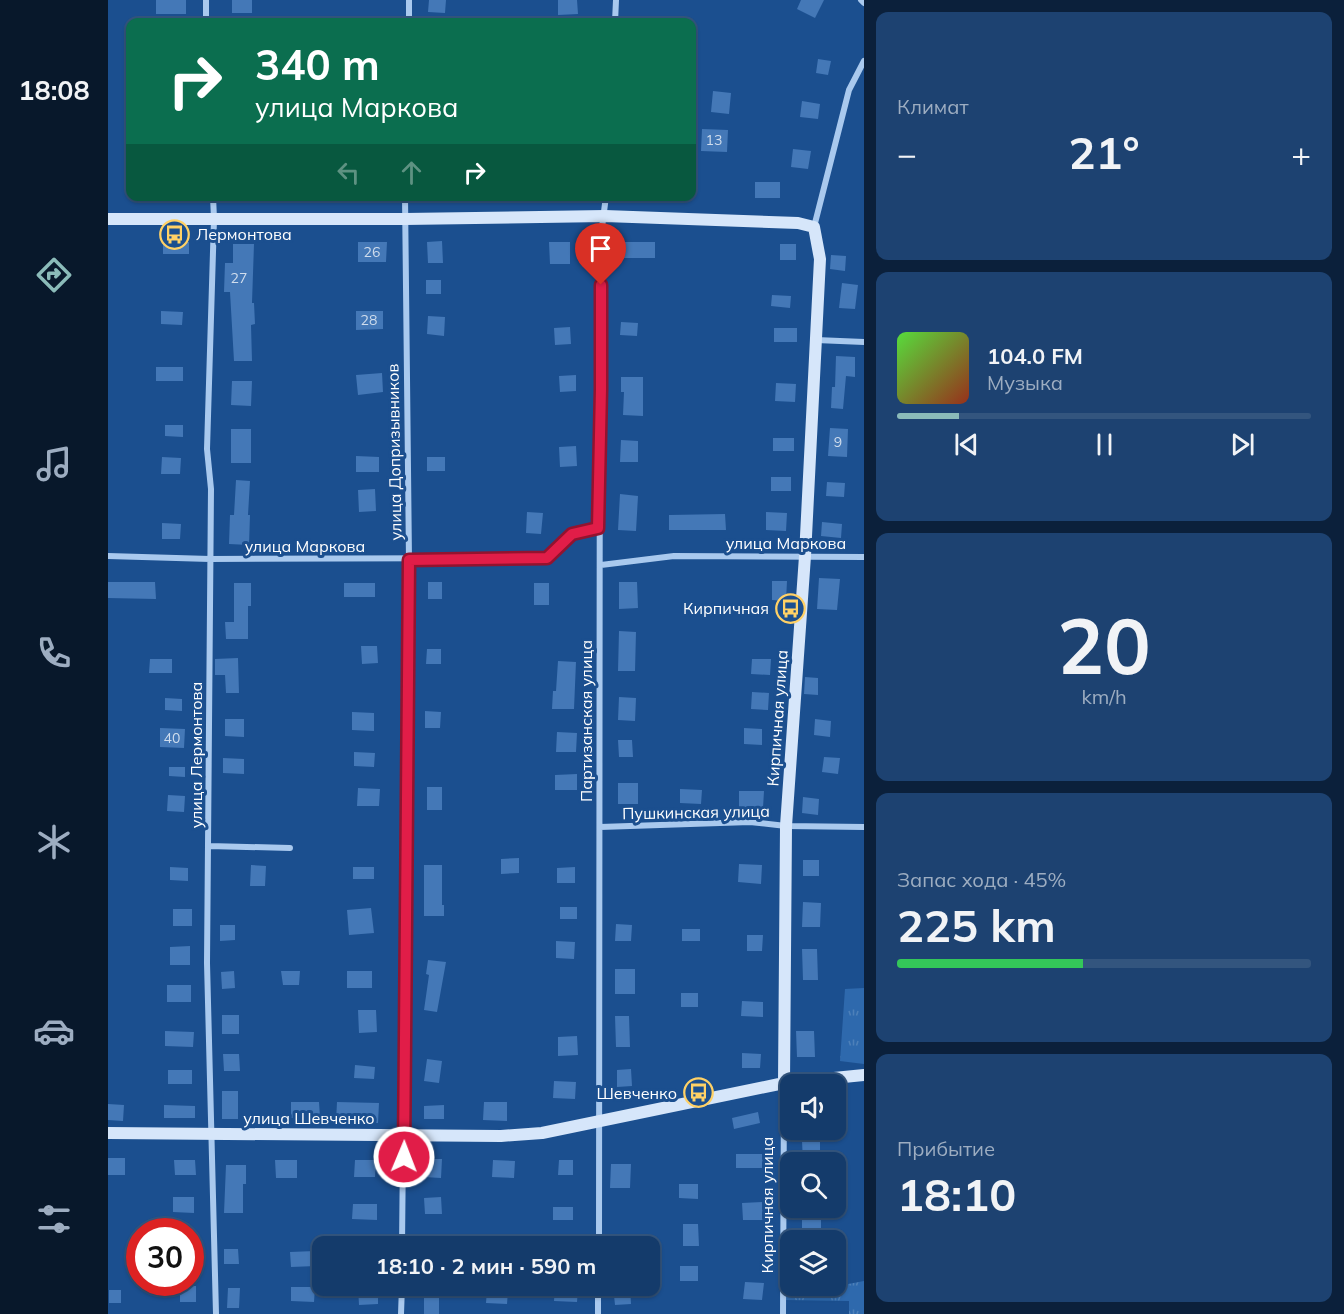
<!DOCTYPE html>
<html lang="ru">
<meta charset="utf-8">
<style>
body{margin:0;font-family:Mulish,sans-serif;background:#1d4271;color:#f1f3f6;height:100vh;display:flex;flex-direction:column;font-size:22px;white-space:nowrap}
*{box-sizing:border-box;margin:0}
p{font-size:20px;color:#9dadc1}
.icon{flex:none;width:33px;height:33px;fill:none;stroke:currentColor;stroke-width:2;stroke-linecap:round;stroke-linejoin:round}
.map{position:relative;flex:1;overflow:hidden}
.drawer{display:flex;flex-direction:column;gap:12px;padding:12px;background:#0b203b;width:480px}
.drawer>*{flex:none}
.banner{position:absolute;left:18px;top:18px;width:570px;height:183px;border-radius:12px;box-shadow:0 2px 4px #0004,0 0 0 2px #33557e;background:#0b6e4f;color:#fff;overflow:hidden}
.fabs{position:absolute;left:672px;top:1074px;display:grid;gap:12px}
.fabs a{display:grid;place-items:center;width:66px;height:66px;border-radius:12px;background:#143b6b;box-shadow:0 2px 4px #0004,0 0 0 2px #33557e;font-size:30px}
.speed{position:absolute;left:18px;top:1218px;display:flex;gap:12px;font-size:30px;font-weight:700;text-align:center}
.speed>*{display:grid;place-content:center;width:78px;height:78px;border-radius:50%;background:#143b6b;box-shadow:0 2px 4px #0004,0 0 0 2px #33557e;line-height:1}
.speed .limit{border:9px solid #d22;background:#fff;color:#111}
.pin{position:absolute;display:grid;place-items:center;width:51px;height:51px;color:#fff;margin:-62px -26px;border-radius:50% 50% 50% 0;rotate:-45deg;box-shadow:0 0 6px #0007}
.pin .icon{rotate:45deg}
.me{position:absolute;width:66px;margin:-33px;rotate:1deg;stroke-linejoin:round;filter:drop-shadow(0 0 4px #0008)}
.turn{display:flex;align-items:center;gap:21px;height:126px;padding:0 30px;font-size:27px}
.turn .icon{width:78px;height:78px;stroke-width:2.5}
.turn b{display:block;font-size:42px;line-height:51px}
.lanes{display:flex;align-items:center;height:57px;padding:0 30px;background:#0003;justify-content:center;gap:30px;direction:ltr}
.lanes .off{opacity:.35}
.big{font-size:45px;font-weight:700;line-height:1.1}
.drawer .card{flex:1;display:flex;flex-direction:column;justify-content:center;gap:9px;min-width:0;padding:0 21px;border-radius:12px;background:#1d4271}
.drawer .dial{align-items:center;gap:0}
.dial b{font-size:78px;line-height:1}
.song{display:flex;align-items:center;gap:18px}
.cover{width:72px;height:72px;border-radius:9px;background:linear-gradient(135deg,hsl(110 70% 55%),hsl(10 70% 35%))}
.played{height:6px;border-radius:3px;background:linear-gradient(90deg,#8bbbb9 15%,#33557e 15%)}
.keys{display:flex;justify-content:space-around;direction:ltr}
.heat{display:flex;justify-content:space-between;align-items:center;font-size:33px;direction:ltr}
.charge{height:9px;border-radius:4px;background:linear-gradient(90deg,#34c759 45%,#33557e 0)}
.trip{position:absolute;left:204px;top:1236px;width:348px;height:60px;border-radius:12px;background:#143b6b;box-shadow:0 2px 4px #0004,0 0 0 2px #33557e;font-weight:700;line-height:60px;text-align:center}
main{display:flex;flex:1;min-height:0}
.tab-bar{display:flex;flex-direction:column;width:108px;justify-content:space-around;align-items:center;background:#08182b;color:#9dadc1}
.tab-bar .icon{width:42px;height:42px}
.tab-bar .selected{color:#8bbbb9}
.tab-bar b{font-size:27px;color:#f1f3f6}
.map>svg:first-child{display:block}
</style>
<main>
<nav class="tab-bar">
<b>18:08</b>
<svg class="icon selected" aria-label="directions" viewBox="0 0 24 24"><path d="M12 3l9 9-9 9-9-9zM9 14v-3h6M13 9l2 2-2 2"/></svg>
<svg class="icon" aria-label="music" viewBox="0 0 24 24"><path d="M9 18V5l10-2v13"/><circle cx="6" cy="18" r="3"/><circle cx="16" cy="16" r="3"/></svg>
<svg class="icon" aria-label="phone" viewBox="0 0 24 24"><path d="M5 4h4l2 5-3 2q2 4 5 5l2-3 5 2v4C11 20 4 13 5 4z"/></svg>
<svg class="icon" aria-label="climate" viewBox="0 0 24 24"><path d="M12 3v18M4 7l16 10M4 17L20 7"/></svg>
<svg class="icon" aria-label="car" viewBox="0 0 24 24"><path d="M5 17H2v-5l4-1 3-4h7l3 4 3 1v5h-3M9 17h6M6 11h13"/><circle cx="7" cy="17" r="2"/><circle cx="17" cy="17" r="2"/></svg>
<svg class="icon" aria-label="filters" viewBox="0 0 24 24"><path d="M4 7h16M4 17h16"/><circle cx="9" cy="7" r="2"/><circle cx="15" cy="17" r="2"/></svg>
</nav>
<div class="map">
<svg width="756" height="1314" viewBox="0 0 756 1314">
<defs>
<pattern id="grass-tufts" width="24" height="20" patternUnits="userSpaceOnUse" patternTransform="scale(1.5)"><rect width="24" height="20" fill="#2e69ad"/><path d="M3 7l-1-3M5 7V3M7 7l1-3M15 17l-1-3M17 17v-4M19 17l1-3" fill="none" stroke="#4d80b9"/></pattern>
</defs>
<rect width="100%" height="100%" fill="#1b4f8f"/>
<path fill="url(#grass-tufts)" d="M 756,988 L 756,1064 L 732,1061 L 737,989 Z
M 675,1275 L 682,1275 L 682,1286 L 728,1286 L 728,1282 L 735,1285 L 756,1281 L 756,1314 L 741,1314 L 741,1301 L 675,1300 Z"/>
<path fill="#4478b7" d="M 48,0 L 78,0 L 78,14 L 48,14 Z
M 124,0 L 144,0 L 144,13 L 124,13 Z
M 321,0 L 338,0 L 337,13 L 320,12 Z
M 450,0 L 469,0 L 470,14 L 450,15 Z
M 693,0 L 716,0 L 707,18 L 689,9 Z
M 710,59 L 723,61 L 720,75 L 708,73 Z
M 605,91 L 623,93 L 621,114 L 603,112 Z
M 694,101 L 712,104 L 710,119 L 692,117 Z
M 594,129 L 620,130 L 619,152 L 593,151 Z
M 685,149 L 703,151 L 700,169 L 683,167 Z
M 647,182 L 672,182 L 672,198 L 647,198 Z
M 55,241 L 81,242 L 81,254 L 55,254 Z
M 334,241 L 335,263 L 320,263 L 319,242 Z
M 250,242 L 279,242 L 278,262 L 250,262 Z
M 441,242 L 462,242 L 462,264 L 442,264 Z
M 511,242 L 547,242 L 547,258 L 511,258 Z
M 125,244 L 146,244 L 144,303 L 146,303 L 147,324 L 143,325 L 144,361 L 126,361 L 122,292 L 116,292 L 117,263 L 125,263 Z
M 672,244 L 688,244 L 688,260 L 672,260 Z
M 723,255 L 738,256 L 737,271 L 722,269 Z
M 318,280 L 333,280 L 333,294 L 318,294 Z
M 734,283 L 750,285 L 747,309 L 731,308 Z
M 664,295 L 683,296 L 682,308 L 663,306 Z
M 53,311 L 75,312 L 74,325 L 53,324 Z
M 248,311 L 275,311 L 275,329 L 248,330 Z
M 320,316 L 337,317 L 336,336 L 319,334 Z
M 513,322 L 530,323 L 529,336 L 512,335 Z
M 462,327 L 463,344 L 447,345 L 446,328 Z
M 666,328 L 689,328 L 689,342 L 666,342 Z
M 728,356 L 747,357 L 747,377 L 738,376 L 735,409 L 723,408 L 724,387 L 727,387 Z
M 48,367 L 75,367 L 75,381 L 48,381 Z
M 274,373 L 275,392 L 250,395 L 248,375 Z
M 468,375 L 468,391 L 452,392 L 451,376 Z
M 513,377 L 535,377 L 535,416 L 515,415 L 516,392 L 513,392 Z
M 124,381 L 144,381 L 143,406 L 123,405 Z
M 668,383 L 688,384 L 687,402 L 667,401 Z
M 57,425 L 75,425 L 75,437 L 57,436 Z
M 722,428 L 740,429 L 739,457 L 720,456 Z
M 123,429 L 143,429 L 143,463 L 123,463 Z
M 665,438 L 686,438 L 686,451 L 665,451 Z
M 513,440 L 530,441 L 530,462 L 512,462 Z
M 468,446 L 469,466 L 452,467 L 451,447 Z
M 248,456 L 271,457 L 271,472 L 248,472 Z
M 54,457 L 73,458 L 72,474 L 53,474 Z
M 319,457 L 337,457 L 337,471 L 319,471 Z
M 663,477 L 683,477 L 683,491 L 663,491 Z
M 128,480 L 142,481 L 140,515 L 142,515 L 141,545 L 121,544 L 122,515 L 126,515 Z
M 719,482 L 737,483 L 736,497 L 718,496 Z
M 267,489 L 268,511 L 251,512 L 250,490 Z
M 512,494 L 530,496 L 528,531 L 510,530 Z
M 419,512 L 435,513 L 433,534 L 418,533 Z
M 658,512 L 679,513 L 678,531 L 658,530 Z
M 617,514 L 618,530 L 561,530 L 561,515 Z
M 714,522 L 734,524 L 733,538 L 713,536 Z
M 54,523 L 73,524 L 72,539 L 54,539 Z
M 711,578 L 732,579 L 729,610 L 709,609 Z
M 664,581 L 679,581 L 678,601 L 664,600 Z
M 0,582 L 47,582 L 48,599 L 0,598 Z
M 320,582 L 334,582 L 334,599 L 320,599 Z
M 511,582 L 529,582 L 530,608 L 511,609 Z
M 126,583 L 143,583 L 143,606 L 140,606 L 140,639 L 118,639 L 117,622 L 126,622 Z
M 236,583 L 267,583 L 267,597 L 236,597 Z
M 426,583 L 441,583 L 441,605 L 426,605 Z
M 511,631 L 528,632 L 527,671 L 510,671 Z
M 253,646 L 269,646 L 270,663 L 254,664 Z
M 319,649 L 333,649 L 333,664 L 318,664 Z
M 130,658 L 131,693 L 118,693 L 117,675 L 107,675 L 107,659 Z
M 42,659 L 64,659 L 64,673 L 41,673 Z
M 644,659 L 663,659 L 662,675 L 643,674 Z
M 450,661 L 468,662 L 466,709 L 444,709 L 445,691 L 448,691 Z
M 697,677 L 710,678 L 710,695 L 696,694 Z
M 644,692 L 661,693 L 660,710 L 643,709 Z
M 511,697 L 528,698 L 527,721 L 510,720 Z
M 57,698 L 74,699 L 74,711 L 57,710 Z
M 317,711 L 333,712 L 332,728 L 317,728 Z
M 244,712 L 266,713 L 266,731 L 244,730 Z
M 117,719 L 136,719 L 136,737 L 117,736 Z
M 707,719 L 723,721 L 722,737 L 706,735 Z
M 52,728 L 77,729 L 76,748 L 52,747 Z
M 636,728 L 654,729 L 654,745 L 636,744 Z
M 449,732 L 469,733 L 468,752 L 448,752 Z
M 510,740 L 524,740 L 525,757 L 511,757 Z
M 246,752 L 267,753 L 266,767 L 246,766 Z
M 716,757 L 732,758 L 730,774 L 714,772 Z
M 115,758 L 136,759 L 136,774 L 115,773 Z
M 61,767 L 77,767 L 77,777 L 61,776 Z
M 469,774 L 469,790 L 447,790 L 447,775 Z
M 510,783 L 530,783 L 530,804 L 510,804 Z
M 319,787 L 334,787 L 334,810 L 319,810 Z
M 250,788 L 272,789 L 271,806 L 249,806 Z
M 572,789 L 594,790 L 593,804 L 572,803 Z
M 631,791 L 656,791 L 655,808 L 631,807 Z
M 60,795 L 77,796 L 76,812 L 59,811 Z
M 695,797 L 711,799 L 710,815 L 694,813 Z
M 411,858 L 411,873 L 393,874 L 393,859 Z
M 695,860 L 711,860 L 711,876 L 695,876 Z
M 631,864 L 654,865 L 653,884 L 630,882 Z
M 143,865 L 158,866 L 157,886 L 142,886 Z
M 316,865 L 334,865 L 334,905 L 336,905 L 336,916 L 316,916 Z
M 62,867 L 80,868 L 80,881 L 62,880 Z
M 245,867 L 266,867 L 266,879 L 245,879 Z
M 467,867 L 467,883 L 449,883 L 449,868 Z
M 695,902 L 713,903 L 712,927 L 694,927 Z
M 452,907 L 469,907 L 469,919 L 452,919 Z
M 263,908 L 266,933 L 241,935 L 239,910 Z
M 65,909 L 84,909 L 84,926 L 65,926 Z
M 508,924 L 524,925 L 523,941 L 507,941 Z
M 112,925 L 127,925 L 127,940 L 112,941 Z
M 574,929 L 592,929 L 592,941 L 574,941 Z
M 639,935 L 655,935 L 654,951 L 639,951 Z
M 448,941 L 467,942 L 466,959 L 448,958 Z
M 82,946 L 82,965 L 62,965 L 62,947 Z
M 694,949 L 709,949 L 710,980 L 695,980 Z
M 320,960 L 338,962 L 329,1012 L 316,1010 L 321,975 L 318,974 Z
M 507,969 L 527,969 L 527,994 L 507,994 Z
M 126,971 L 127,988 L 114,989 L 113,972 Z
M 173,971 L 192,971 L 191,985 L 175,985 Z
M 239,971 L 264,971 L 264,988 L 239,988 Z
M 59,985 L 83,985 L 83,1002 L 59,1002 Z
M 573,993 L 590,993 L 590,1007 L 573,1007 Z
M 634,1001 L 655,1002 L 655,1017 L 633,1016 Z
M 250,1010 L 268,1010 L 269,1032 L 251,1033 Z
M 114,1015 L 131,1015 L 131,1034 L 114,1034 Z
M 507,1016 L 521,1016 L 522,1047 L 508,1047 Z
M 57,1031 L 86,1032 L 85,1047 L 57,1046 Z
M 688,1031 L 706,1031 L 707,1057 L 689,1057 Z
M 469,1036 L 470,1055 L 450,1056 L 450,1037 Z
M 634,1053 L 653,1054 L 652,1068 L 634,1068 Z
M 115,1054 L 131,1054 L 132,1071 L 116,1071 Z
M 319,1059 L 334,1061 L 331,1083 L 316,1081 Z
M 247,1065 L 267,1067 L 266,1079 L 246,1078 Z
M 523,1069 L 524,1086 L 509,1087 L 509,1070 Z
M 60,1070 L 84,1070 L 84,1084 L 60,1084 Z
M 446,1081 L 468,1082 L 467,1099 L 445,1098 Z
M 114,1091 L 130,1091 L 130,1119 L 114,1119 Z
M 183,1102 L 211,1102 L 212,1117 L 183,1118 Z
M 229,1102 L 271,1103 L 270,1123 L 228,1122 Z
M 376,1102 L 399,1102 L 399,1121 L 375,1120 Z
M 0,1104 L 16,1105 L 15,1121 L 0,1120 Z
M 56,1105 L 87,1106 L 87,1118 L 56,1118 Z
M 336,1105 L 336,1119 L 316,1119 L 316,1106 Z
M 650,1112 L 652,1123 L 626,1129 L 624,1118 Z
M 694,1141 L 712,1141 L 712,1162 L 695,1162 Z
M 628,1154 L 655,1154 L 654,1168 L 628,1168 Z
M 0,1158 L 17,1158 L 17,1175 L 0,1175 Z
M 316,1159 L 334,1159 L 333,1178 L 316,1177 Z
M 66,1160 L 87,1160 L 88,1175 L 67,1175 Z
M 167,1160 L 189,1160 L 189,1178 L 168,1178 Z
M 247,1160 L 268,1160 L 267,1177 L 246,1177 Z
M 385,1160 L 407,1161 L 406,1178 L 384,1177 Z
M 451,1160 L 465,1160 L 465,1175 L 450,1175 Z
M 503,1164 L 523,1164 L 522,1188 L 502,1188 Z
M 118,1165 L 138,1165 L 138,1184 L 135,1184 L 135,1213 L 116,1213 Z
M 571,1184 L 590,1184 L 590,1199 L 571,1198 Z
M 65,1197 L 86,1197 L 86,1213 L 65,1212 Z
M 333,1197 L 334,1214 L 317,1214 L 316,1198 Z
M 654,1202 L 655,1220 L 635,1220 L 634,1203 Z
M 245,1204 L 269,1204 L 269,1220 L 244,1219 Z
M 445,1207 L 465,1207 L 465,1220 L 445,1220 Z
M 694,1208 L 713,1208 L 713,1240 L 694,1240 Z
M 575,1224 L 590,1224 L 591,1246 L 575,1246 Z
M 116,1249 L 130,1249 L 131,1264 L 116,1264 Z
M 207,1251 L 208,1266 L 183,1267 L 182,1252 Z
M 572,1266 L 590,1266 L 590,1281 L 572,1281 Z
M 637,1282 L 656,1283 L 654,1300 L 635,1299 Z
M 72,1286 L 88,1286 L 88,1302 L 72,1302 Z
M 447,1286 L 470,1288 L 469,1302 L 446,1301 Z
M 505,1286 L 522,1286 L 523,1304 L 507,1305 Z
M 183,1287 L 207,1287 L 206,1302 L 183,1301 Z
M 270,1287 L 270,1304 L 251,1305 L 250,1288 Z
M 120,1288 L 132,1288 L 131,1308 L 119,1308 Z
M 316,1289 L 331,1289 L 331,1314 L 316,1314 Z
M 1,1290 L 13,1290 L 13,1303 L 1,1303 Z
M 379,1290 L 400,1291 L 399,1304 L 378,1303 Z"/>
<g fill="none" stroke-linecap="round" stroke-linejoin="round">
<path stroke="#a9c9ee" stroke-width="6" d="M 98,0 L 98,22
M 753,0 L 756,3
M 301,22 L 301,0
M 507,22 L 508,0
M 105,196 L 106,219 L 99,449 L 103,489 L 99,963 L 108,1314
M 706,227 L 741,90 L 756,61
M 708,340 L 756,342
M 0,556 L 102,559 L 439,558 L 464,534 L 491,528
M 493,565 L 566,556 L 756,557
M 492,827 L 642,822 L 678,826 L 756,827
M 101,846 L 182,848
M 294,1246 L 301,560 L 297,196
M 491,1246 L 492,243 L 498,196
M 293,1314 L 294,1286
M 490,1314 L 490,1286
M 675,1314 L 676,1084"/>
<path stroke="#d6e6fa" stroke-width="12" d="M 0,219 L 297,219 L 497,216 L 690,223 L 706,227 L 712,259 L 697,556 L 678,826 L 676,1083
M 0,1133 L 393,1136 L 434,1133 L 676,1083 L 756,1075"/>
</g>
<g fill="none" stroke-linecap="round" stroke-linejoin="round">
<defs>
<path id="route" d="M 296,1157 L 301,560 L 439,558 L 464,534 L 490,528 L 493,389 L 493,285"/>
</defs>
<use href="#route" stroke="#92132f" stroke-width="15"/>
<use href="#route" stroke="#e11d48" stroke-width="10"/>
</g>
<defs>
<symbol id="bus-ring" viewBox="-11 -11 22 22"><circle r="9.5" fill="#1b4f8f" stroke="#ffd166" stroke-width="1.5"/><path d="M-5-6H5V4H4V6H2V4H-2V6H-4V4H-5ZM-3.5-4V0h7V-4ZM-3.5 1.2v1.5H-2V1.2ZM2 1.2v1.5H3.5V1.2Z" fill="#ffd166"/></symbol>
</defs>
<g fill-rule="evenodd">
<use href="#bus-ring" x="50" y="218" width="33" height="33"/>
<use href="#bus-ring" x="666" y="592" width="33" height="33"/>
<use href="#bus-ring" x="574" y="1076" width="33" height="33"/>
</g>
<g text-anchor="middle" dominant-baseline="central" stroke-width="6" stroke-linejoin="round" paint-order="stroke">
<g font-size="14" fill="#d0dded">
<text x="606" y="140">13</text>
<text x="264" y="252">26</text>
<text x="131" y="278">27</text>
<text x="261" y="320">28</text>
<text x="730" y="442">9</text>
<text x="64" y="738">40</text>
</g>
<g font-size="16" fill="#fff" stroke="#1b4f8f" text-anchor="end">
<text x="88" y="234" text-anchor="start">Лермонтова</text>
<text x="661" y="608">Кирпичная</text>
<text x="569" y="1093">Шевченко</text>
</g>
<g font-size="16" fill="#fff" stroke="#1b4f8f">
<text transform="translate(286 452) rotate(-91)">улица Допризывников</text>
<text x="678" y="543">улица Маркова</text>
<text x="197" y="546">улица Маркова</text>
<text transform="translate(669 718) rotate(-86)">Кирпичная улица</text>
<text transform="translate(478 721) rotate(-90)">Партизанская улица</text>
<text transform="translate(88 755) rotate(-90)">улица Лермонтова</text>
<text transform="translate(588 812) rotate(-1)">Пушкинская улица</text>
<text x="201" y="1118">улица Шевченко</text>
<text transform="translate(659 1205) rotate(-90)">Кирпичная улица</text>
</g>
</g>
</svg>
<div class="fabs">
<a><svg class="icon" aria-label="sound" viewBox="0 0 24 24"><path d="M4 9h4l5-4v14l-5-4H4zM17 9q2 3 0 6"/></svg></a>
<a><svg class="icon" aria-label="search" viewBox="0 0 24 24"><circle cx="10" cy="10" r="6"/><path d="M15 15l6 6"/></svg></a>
<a><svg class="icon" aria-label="layers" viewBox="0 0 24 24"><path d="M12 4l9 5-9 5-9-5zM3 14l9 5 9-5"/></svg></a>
</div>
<div class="speed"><div class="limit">30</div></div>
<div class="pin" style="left:493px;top:285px;background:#d93025"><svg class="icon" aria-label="arrive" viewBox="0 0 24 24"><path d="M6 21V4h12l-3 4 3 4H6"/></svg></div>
<svg class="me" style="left:296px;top:1157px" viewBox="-20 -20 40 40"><circle r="17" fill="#e11d48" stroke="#fff" stroke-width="3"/><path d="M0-11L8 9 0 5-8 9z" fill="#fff"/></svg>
<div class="trip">18:10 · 2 мин · 590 m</div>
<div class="banner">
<div class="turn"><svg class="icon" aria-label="right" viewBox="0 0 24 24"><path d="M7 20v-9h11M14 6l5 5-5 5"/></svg><div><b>340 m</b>улица Маркова</div></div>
<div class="lanes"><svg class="icon off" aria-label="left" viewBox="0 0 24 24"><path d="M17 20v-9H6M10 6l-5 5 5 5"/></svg><svg class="icon off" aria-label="ahead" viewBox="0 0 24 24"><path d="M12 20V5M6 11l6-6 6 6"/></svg><svg class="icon" aria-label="right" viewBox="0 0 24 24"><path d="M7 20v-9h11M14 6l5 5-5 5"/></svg></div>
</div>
</div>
<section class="drawer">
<div class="card"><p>Климат</p>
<div class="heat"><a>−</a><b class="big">21°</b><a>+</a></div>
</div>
<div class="card">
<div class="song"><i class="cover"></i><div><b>104.0 FM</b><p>Музыка</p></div></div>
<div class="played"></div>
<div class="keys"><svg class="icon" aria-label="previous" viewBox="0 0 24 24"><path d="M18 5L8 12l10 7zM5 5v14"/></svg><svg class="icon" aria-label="pause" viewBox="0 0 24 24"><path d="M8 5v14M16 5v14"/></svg><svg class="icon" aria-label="next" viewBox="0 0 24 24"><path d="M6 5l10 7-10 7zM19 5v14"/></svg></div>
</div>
<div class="card dial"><b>20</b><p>km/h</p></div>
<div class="card"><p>Запас хода · 45%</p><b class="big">225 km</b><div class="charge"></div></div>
<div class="card"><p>Прибытие</p><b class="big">18:10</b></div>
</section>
</main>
